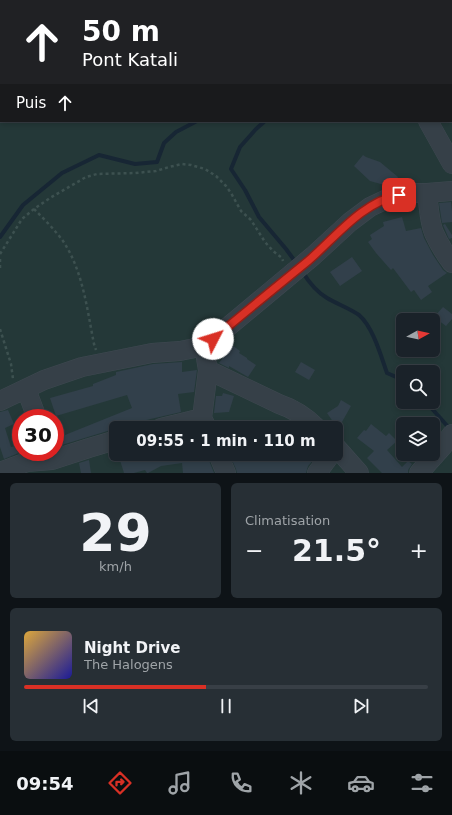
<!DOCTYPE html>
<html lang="fr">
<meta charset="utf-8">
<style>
body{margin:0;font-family:"DejaVu Sans",sans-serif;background:#272f35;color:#f1f3f6;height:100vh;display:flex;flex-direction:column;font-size:15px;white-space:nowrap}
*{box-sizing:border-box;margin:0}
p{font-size:13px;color:#9fa4a8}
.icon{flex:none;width:22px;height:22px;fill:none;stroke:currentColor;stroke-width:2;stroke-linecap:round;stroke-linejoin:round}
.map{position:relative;height:473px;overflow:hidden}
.details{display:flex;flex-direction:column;gap:10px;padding:10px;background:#0e1317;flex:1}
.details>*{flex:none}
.top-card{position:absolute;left:0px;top:0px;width:452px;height:122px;box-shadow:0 2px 6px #0003,0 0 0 1px #383f46;background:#202124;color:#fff;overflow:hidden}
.needle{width:26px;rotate:82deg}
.tools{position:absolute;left:396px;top:313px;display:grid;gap:8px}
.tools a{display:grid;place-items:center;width:44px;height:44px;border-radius:6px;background:#1a2229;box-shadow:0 2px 6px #0003,0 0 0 1px #383f46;font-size:20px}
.speed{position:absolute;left:12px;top:409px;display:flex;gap:8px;font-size:20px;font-weight:700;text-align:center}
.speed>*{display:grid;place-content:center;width:52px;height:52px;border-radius:50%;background:#1a2229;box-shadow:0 2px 6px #0003,0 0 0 1px #383f46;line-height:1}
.speed .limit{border:6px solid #d22;background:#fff;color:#111}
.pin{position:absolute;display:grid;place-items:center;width:34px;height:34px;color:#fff;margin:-17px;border-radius:8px;box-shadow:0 2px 6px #0006}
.me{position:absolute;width:44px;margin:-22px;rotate:50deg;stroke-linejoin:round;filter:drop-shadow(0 0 3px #0008)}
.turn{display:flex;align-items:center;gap:14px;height:84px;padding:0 16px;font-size:18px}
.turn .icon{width:52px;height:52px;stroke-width:2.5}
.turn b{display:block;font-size:28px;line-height:34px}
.then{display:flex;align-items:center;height:38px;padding:0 16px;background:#0003;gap:8px;font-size:15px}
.big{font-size:30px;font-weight:600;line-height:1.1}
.details .tile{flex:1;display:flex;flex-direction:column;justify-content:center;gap:6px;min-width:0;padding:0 14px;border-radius:6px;background:#272f35}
.details .dial{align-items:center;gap:0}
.dial b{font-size:52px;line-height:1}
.song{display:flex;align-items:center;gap:12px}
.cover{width:48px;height:48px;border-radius:6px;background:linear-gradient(135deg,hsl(40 70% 55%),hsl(240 70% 35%))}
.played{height:4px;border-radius:2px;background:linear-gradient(90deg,#d93025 45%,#383f46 45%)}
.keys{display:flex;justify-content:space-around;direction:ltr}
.heat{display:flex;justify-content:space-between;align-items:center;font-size:22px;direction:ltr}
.details .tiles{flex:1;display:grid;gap:10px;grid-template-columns:1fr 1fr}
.tile:last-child{grid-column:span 2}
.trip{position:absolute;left:109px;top:421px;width:234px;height:40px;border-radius:6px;background:#1a2229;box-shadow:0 2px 6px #0003,0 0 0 1px #383f46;font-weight:600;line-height:40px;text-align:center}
.tab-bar{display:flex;height:64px;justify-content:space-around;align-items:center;background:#0a0e10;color:#9fa4a8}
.tab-bar .icon{width:28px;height:28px}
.tab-bar .on{color:#d93025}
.tab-bar b{font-size:18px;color:#f1f3f6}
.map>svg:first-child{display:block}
</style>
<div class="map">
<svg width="452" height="473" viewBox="0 0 452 473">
<rect width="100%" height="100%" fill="#232e37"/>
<path fill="#243838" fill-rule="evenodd" d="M 0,0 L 452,0 L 452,473 L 0,473 ZM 1,1 L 451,1 L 451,121 L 1,121 ZM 403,320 L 433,320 L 433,350 L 403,350 ZM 403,372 L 433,372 L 433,402 L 403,402 ZM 21,418 L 55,418 L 55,452 L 21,452 ZM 403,424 L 433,424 L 433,454 L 403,454 ZM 116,428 L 336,428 L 336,454 L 116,454 Z"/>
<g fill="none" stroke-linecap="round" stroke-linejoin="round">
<path stroke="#172634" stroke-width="4" d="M 186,0 L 187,1
M 225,0 L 226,1
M 451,7 L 452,7
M 265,121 L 256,129 L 240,147 L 231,169 L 245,190 L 259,217 L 286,249 L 297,264
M 0,237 L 23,205 L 62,173 L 99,155 L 135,164 L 157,162 L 164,143 L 176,132 L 197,121
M 302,271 C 308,281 317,292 327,298 C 337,304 349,308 359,315 C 373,327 381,356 387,373 L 403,380
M 426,402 L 450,429"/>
</g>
<path fill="#32404b" d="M 363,155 L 366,157 L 380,162 L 398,177 L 395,185 L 388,186 L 370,181 L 354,166 Z
M 451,202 L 452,211 L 452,222 L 442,223 L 439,203 Z
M 402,217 L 406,231 L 421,228 L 424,238 L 433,255 L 443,270 L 447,273 L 428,286 L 432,292 L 421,300 L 414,290 L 411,292 L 393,268 L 391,270 L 376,253 L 368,242 L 372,239 L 370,235 L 384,226 L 383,222 Z
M 445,224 L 452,235 L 452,238 L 449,239 L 443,225 Z
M 352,257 L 362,271 L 340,286 L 330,272 Z
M 443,307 L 452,314 L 452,319 L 446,326 L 434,317 Z
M 232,345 L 240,351 L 239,353 L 247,358 L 247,359 L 256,365 L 248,377 L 229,366 L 229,368 L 219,363 Z
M 182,362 L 182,372 L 197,370 L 194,392 L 178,394 L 181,412 L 142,421 L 125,428 L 116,428 L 114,429 L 55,447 L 55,439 L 132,408 L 127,395 L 56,416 L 50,398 L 93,386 L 93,384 L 116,375 L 116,372 L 153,364 Z
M 301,362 L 315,370 L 309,380 L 295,372 Z
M 223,393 L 234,396 L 229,412 L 214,413 L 216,396 L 222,396 Z
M 341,400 L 351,406 L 338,429 L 327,413 L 338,406 Z
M 8,410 L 14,424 L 5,428 L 11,447 L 21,445 L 21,452 L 4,459 L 0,447 L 0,412 Z
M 371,424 L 386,436 L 389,433 L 397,441 L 387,450 L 402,467 L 408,461 L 412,464 L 408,470 L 408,473 L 382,473 L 367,458 L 374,451 L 357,438 L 364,430 L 366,431 Z
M 118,454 L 207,454 L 208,458 L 214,473 L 183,473 L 182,463 L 161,466 L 148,473 L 147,473 L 145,470 L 134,473 L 124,473 Z
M 232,454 L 254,460 L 255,454 L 309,454 L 315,458 L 308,466 L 306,473 L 237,473 L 236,469 L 231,458 Z
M 89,460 L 91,473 L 81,473 L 79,463 Z"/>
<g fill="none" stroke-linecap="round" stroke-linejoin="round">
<defs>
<path id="minor" d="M 368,0 L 368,1
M 0,28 L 1,28
M 0,91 L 1,90
M 428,121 L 452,164
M 427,193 C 429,206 429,221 434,233 C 439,244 445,254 452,263
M 206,358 L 208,370 L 202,418 L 207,428
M 208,370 L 279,404 C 294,409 306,417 317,428
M 26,389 L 37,418
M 0,401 L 44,380 L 82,367 L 152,353 L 180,351 L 205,346 L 313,256 L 350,222 L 370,207 L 391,197 L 408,193 L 427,193 L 452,191
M 161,428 L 202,418
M 336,447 L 359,473
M 218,454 L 226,473
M 0,472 L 27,462 L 52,460 L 89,448 L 116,440
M 317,473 L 331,454
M 419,473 L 443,446 L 452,434"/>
</defs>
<use href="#minor" stroke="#3f4951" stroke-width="20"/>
<path stroke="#3d5150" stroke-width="2.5" stroke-dasharray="3 3" stroke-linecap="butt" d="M 34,209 C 44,219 55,230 63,241 C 83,271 87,309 94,344 L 96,350
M 0,254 L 22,219 L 34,209 L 50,198 L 86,177 L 97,174 L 135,173 L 156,171 L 169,167 L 182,164 L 191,165 L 205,169 L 216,176 L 226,186 L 231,193 L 241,211 L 251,220 L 265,242 L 273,251 L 282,258 L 283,261
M 0,259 L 0,269
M 0,329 L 11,364 L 13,379"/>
<use href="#minor" stroke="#364048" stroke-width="19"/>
</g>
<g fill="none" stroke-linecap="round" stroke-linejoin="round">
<defs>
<path id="route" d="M 213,339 C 244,313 276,287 308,261 C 335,238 362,202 399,195"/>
</defs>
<use href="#route" stroke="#8d1f18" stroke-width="10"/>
<use href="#route" stroke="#d93025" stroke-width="7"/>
</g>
</svg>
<div class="tools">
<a><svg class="needle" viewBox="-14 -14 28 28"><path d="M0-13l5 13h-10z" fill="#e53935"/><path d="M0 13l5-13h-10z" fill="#9fa4a8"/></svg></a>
<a><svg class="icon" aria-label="search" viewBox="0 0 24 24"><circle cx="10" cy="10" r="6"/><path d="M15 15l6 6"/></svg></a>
<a><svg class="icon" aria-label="layers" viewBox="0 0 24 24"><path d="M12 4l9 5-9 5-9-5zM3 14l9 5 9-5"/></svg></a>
</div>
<div class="speed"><div class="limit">30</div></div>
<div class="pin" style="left:399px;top:195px;background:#d93025"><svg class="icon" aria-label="arrive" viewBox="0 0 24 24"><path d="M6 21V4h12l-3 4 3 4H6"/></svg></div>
<svg class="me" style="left:213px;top:339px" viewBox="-20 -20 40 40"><circle r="19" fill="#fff"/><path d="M0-13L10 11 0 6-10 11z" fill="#d93025"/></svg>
<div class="trip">09:55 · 1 min · 110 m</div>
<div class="top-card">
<div class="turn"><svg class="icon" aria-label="ahead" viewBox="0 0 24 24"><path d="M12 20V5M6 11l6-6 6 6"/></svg><div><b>50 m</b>Pont Katali</div></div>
<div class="then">Puis<svg class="icon" aria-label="ahead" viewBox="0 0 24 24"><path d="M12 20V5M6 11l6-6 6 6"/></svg></div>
</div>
</div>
<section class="details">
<div class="tiles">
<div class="tile dial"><b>29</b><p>km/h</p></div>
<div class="tile"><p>Climatisation</p>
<div class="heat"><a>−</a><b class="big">21.5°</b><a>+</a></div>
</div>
<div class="tile">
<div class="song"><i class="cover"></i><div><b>Night Drive</b><p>The Halogens</p></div></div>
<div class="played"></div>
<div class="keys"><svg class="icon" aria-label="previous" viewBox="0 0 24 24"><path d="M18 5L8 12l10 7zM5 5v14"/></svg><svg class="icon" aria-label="pause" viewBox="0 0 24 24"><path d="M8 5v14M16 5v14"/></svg><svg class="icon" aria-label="next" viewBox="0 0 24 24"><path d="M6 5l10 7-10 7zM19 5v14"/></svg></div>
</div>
</div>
</section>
<nav class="tab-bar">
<b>09:54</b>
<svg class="icon on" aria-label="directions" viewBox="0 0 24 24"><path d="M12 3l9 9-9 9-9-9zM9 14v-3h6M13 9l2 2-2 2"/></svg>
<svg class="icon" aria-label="music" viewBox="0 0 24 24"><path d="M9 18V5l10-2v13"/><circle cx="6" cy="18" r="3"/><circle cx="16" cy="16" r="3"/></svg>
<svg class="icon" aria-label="phone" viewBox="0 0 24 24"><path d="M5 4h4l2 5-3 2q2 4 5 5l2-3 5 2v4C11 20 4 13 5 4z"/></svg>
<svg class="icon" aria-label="climate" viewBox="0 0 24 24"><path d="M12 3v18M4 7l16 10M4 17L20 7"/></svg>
<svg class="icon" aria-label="car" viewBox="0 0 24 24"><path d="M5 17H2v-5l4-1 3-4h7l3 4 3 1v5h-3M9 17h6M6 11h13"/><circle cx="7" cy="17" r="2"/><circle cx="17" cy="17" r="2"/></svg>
<svg class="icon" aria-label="filters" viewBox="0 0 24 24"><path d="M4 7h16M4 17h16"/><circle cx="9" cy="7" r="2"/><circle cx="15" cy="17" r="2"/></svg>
</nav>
